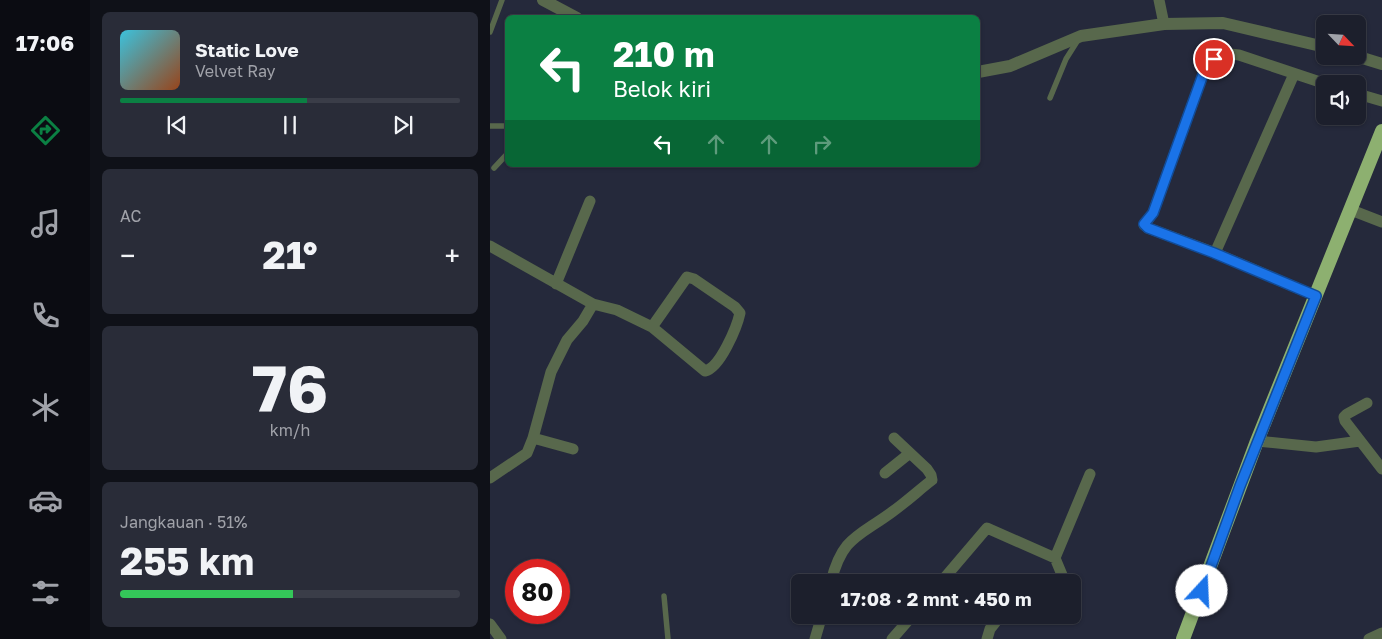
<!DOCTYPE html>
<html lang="id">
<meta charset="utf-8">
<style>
body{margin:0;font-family:"Golos Text",sans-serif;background:#292c38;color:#f1f3f6;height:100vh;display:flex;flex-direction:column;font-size:19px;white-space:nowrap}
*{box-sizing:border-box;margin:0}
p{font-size:16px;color:#a0a2a9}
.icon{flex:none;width:28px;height:28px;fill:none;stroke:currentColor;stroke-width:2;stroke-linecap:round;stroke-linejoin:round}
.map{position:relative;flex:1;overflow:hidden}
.details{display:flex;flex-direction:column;gap:12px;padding:12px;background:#0f1118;width:400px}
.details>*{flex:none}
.hud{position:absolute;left:15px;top:15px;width:475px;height:152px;border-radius:8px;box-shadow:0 1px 4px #0004,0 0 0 1px #3a3d48;background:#0b8043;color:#fff;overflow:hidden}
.needle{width:32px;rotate:115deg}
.fabs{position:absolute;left:826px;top:15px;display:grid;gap:10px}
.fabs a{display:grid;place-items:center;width:50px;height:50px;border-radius:8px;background:#1c1f2c;box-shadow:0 1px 4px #0004,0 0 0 1px #3a3d48;font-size:25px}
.speed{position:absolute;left:15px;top:559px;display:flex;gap:10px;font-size:25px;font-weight:700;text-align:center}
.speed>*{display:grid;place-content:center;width:65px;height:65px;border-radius:50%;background:#1c1f2c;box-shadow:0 1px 4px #0004,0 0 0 1px #3a3d48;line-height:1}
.speed .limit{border:8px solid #d22;background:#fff;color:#111}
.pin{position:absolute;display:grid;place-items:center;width:42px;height:42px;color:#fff;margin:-21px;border:2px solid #fff;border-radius:50%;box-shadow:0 1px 5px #0007}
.me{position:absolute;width:55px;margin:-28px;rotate:20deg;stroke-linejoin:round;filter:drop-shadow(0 0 4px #0008)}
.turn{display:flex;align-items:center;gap:18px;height:105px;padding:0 25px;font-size:22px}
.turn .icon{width:65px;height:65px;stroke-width:2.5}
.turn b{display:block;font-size:35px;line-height:42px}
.lanes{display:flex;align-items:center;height:48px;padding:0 25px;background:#0003;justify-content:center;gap:25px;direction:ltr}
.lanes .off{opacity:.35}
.big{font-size:38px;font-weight:700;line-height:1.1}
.details .card{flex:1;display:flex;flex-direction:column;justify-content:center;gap:8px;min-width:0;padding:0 18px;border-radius:8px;background:#292c38}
.details .dial{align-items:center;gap:0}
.dial b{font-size:65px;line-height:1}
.song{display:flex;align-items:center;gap:15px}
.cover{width:60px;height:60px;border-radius:8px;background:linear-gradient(135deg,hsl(190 70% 55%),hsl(20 70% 35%))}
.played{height:5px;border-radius:2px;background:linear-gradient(90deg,#0b8043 55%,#3a3d48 55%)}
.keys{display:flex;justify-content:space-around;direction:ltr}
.heat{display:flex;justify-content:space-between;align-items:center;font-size:28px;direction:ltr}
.charge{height:8px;border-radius:4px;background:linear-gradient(90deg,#34c759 51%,#3a3d48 0)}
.trip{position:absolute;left:301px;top:574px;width:290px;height:50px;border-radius:8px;background:#1c1f2c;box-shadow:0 1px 4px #0004,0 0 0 1px #3a3d48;font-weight:700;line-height:50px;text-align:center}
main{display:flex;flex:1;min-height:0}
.menu{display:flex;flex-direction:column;width:90px;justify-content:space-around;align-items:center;background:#0b0c12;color:#a0a2a9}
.menu .icon{width:35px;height:35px}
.menu .current{color:#0b8043}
.menu b{font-size:22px;color:#f1f3f6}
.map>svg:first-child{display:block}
</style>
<main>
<nav class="menu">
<b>17:06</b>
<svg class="icon current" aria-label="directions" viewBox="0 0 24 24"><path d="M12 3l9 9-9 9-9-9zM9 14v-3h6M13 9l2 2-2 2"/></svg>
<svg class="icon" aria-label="music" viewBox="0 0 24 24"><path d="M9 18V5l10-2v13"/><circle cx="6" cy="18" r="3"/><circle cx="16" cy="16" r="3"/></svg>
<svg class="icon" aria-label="phone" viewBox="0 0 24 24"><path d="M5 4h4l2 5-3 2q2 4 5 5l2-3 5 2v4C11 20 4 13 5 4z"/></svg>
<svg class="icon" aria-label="climate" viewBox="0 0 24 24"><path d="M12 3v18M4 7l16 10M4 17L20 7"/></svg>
<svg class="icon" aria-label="car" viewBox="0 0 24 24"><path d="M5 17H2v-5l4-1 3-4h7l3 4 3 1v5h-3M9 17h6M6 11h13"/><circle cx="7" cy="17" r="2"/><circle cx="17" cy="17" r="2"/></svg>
<svg class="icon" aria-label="filters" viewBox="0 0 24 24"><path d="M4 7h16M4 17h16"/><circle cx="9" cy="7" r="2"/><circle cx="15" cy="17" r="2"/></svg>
</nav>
<section class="details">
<div class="card">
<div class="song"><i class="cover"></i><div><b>Static Love</b><p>Velvet Ray</p></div></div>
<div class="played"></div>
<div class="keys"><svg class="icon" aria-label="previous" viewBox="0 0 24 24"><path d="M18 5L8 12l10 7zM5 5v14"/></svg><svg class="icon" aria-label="pause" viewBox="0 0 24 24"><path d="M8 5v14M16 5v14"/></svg><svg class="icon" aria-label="next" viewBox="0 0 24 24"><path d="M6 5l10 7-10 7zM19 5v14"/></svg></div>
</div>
<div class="card"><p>AC</p>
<div class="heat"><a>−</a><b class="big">21°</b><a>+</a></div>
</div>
<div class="card dial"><b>76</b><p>km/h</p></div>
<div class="card"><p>Jangkauan · 51%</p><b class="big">255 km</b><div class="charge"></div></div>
</section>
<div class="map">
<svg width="892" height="639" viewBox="0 0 892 639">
<rect width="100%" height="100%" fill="#25293b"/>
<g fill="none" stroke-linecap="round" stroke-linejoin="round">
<path stroke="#58684c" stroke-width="5.5" d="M 0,32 L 12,0
M 560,98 L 576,59 L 588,40
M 0,126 L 18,126
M 4,168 L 18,153
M 174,596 L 178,639"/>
<path stroke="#58684c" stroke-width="11" d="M 669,0 L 674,24
M 868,94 L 892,101
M 861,210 L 892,222
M 0,246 L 103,304 L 127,310 L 162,327 L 215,371 C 230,368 247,327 250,313 L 245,307 L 204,279 L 197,277 L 162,327
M 725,253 L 804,74
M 66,284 L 100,201
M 826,296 L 725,253 L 658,228 L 654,225 L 663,213 L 715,69 L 724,59 L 740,54 L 749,55 L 836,84
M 877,403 L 857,414 L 854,417 L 855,421 L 892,469
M 43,438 L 83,449
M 767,441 L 826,447 L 870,441
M 395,473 L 420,453
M 0,478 L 37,453 L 43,438 L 61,372 L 77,340 L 93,321 L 103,304
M 565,558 L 600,474
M 341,582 C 352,537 368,537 402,512 C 416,502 429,490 442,480 L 441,475 L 437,469 L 404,438
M 451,582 L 497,528 L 565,558 L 575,582
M 0,624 L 11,639
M 325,639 L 332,615
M 402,639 L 423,615
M 497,639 L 500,629 L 511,615
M 879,639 L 892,633"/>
<path stroke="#58684c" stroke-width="12" d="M 53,0 L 87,18
M 866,56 L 892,64
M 488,72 L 520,66 L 591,36 L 674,24 L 733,23 L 835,47"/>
<path stroke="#8db070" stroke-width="14" d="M 693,639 L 767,441 L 892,131"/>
</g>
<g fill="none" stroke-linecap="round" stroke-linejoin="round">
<defs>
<path id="route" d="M 712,591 L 750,486 L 826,296 L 724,253 L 658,228 L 654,224 L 663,213 L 715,69 L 724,59"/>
</defs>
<use href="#route" stroke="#114b97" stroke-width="12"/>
<use href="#route" stroke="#1a73e8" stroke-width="9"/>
</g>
</svg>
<div class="fabs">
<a><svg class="needle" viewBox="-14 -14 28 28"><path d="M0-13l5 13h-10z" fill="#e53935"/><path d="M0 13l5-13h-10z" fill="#a0a2a9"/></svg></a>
<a><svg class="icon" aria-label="sound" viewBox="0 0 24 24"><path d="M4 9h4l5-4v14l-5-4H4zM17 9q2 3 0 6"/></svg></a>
</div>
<div class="speed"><div class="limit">80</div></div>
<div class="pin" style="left:724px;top:59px;background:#d93025"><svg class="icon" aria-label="arrive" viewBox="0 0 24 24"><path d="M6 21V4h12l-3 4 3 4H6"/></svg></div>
<svg class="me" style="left:712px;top:591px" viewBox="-20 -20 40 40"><circle r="19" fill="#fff"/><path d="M0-13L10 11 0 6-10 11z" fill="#1a73e8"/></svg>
<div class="trip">17:08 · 2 mnt · 450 m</div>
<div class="hud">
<div class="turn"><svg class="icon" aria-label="left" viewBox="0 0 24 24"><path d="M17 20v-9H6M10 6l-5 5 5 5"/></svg><div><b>210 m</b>Belok kiri</div></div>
<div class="lanes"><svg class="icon" aria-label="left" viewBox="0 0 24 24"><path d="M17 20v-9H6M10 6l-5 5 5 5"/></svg><svg class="icon off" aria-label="ahead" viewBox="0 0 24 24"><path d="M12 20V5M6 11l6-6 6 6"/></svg><svg class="icon off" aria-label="ahead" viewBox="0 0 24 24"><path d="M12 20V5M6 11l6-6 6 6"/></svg><svg class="icon off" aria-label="right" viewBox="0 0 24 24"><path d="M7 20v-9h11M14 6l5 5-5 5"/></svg></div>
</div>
</div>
</main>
